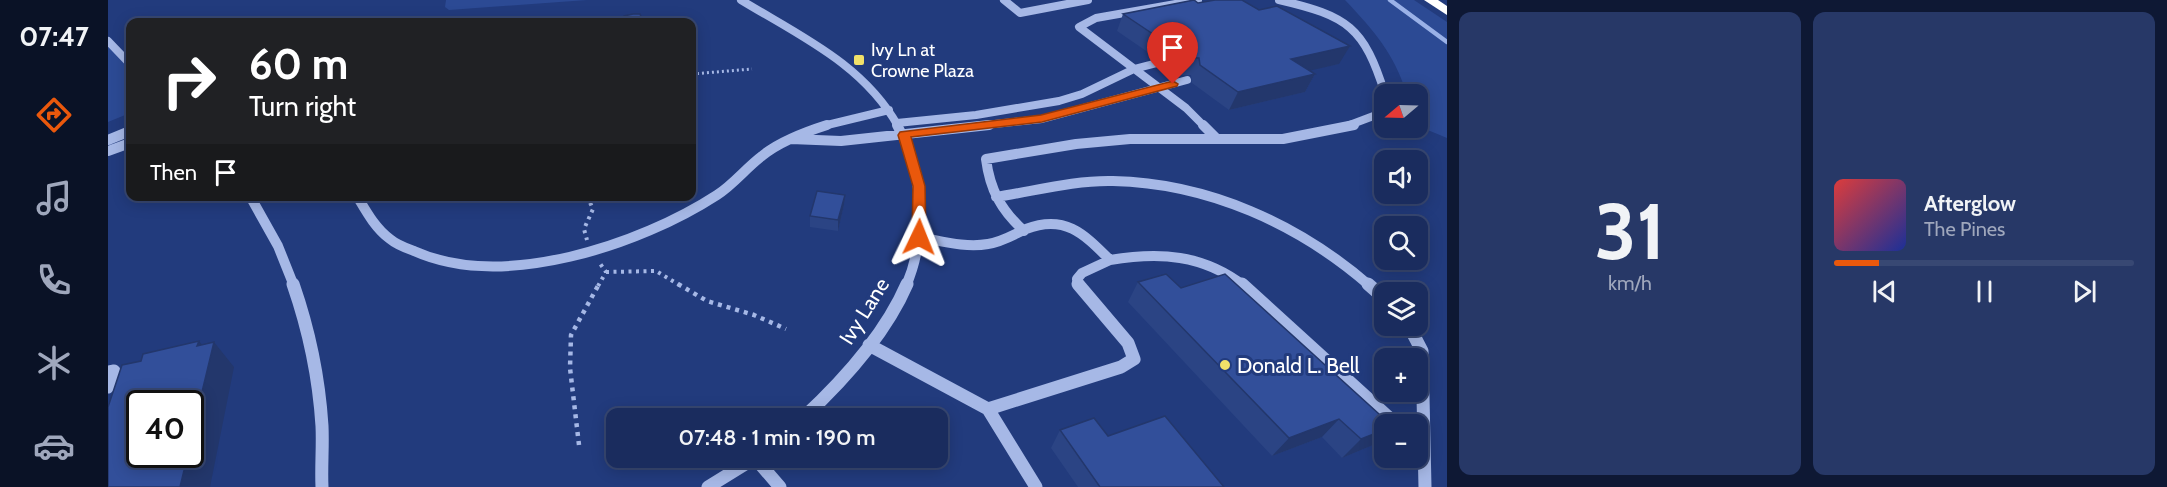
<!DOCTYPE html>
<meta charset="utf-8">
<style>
body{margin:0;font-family:Cabin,sans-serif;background:#273867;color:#f1f3f6;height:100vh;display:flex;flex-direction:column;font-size:22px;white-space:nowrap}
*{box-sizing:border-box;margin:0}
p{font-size:20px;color:#9fa7bc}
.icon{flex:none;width:33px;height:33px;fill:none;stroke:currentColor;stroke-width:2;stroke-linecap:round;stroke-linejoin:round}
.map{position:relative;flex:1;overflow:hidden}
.drawer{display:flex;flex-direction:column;gap:12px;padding:12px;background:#0e1834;width:720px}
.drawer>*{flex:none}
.guide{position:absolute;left:18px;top:18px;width:570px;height:183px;border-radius:12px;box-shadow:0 3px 15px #0003,0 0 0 2px #384873;background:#202124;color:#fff;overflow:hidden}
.needle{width:39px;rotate:251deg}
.tools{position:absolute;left:1266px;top:84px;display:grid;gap:12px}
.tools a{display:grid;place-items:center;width:54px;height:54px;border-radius:12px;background:#1a2c5e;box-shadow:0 3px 15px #0003,0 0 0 2px #384873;font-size:30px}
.speed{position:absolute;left:18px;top:390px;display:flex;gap:12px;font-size:30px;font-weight:700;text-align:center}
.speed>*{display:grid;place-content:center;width:78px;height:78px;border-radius:50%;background:#1a2c5e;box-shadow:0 3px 15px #0003,0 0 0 2px #384873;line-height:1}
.speed .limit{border:3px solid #111;border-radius:9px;background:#fff;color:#111}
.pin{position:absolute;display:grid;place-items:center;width:51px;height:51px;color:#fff;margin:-62px -26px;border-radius:50% 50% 50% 0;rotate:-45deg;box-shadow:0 0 6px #0007}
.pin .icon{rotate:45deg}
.me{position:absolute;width:66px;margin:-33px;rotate:2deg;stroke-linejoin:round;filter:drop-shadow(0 0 4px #0008)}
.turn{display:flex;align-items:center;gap:21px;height:126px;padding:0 24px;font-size:27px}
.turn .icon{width:78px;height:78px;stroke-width:2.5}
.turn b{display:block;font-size:42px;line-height:51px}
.then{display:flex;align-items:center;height:57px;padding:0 24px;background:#0003;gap:12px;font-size:22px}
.drawer .widget{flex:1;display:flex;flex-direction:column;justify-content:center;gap:9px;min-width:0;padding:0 21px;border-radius:12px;background:#273867}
.drawer .dial{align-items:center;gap:0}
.dial b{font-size:78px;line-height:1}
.song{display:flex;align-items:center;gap:18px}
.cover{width:72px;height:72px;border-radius:9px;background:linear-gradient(135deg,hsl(0 70% 55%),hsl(230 70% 35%))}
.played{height:6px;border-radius:3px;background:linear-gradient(90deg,#ea580c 15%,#384873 15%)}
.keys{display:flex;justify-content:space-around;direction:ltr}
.drawer .tiles{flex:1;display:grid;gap:12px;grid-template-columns:repeat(2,1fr)}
.trip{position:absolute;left:498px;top:408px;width:342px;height:60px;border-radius:12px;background:#1a2c5e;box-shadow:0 3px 15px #0003,0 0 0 2px #384873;font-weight:600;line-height:60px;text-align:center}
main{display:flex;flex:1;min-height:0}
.menu{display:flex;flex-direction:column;width:108px;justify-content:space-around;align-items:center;background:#0a1226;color:#9fa7bc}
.menu .icon{width:42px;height:42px}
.menu .selected{color:#ea580c}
.menu b{font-size:27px;color:#f1f3f6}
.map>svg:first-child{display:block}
</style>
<main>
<nav class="menu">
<b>07:47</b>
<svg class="icon selected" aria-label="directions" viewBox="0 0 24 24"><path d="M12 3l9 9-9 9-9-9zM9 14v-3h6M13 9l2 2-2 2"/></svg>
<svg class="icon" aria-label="music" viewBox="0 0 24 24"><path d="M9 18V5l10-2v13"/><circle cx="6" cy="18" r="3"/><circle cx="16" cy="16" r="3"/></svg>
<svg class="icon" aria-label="phone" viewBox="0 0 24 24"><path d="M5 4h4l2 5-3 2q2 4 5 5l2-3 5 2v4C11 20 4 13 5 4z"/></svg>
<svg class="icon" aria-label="climate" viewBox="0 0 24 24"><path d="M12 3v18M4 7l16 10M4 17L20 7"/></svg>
<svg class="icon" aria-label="car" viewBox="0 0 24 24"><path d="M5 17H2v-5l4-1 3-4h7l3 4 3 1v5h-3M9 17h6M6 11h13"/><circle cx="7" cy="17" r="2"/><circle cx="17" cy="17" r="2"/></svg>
</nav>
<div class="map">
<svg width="1339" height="487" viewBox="0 0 1339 487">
<rect width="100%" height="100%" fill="#223b7d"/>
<path fill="#2c4a94" d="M 338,0 L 479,0 L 341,10 L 337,7 Z
M 1237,0 L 1306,0 L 1339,22 L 1339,138 L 1310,126 L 1310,94 L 1299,94 C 1285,52 1267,32 1237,0 Z
M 0,41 L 22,64 L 22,113 L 0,122 Z"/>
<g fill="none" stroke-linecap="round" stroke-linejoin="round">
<path stroke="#9ab1e7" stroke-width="4.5" d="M 1282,0 L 1339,42"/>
<path stroke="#a6b8e6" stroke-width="3" stroke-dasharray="2 3" stroke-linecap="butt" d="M 584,74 L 644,69"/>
<path stroke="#a6b8e6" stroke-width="4" stroke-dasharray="3 4.5" stroke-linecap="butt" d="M 479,196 L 485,209 L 476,229 L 479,240
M 498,272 L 548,271 L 573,286
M 490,286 L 498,272 L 491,262"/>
<path stroke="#a6b8e6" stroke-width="4.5" stroke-dasharray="4 5" stroke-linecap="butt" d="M 570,284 L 599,301 L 646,315 L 678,329
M 471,445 L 462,368 L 463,335 L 491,284"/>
<path stroke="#a6b8e6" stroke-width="8" d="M 633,0 C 692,36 755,64 790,126
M 896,0 L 912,13 L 980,0
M 1090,0 L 988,18 L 971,27 L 1078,108 L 1096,126
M 1171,0 C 1240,16 1256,27 1277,94
M 0,41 L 22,64
M 789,123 L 868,115 L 951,101 L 974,94 L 1026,69 L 1053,62
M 715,126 L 781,110
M 868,126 L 934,119 L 1079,80
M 1239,126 L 1276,112"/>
<path stroke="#a6b8e6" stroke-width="10" d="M 789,125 C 815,172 820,235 798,286
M 1095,125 L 1109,139
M 683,139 L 733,141 L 881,125
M 0,140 L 22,131
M 0,151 L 22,143
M 142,196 L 170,246 L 186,286
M 249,196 C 258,211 267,228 282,239 C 289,245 298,248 306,251 C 395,291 532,245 609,195 C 626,184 638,168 654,156 C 672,141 697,132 719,125
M 888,197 C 927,191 966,180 1005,181 C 1100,183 1191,224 1262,286
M 916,231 C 893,210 882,190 878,159 L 968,144 L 1022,139 L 1175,139 L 1246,125
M 811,237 C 834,241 857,248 880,244 C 894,242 905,235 918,229 C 957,214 976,234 1002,260 L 974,273 L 969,279 L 971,286
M 1002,260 C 1051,252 1095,254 1136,286"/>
<path stroke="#a6b8e6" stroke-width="13" d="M 185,284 C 201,330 211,378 214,426 C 215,446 213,467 214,487
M 1134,284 L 1288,424
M 1260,284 L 1276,298
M 1301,326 L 1314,351 L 1317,487
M 761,345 L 880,409 L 928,487
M 0,372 L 6,371 L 0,387
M 880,409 L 1013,367 L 1026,359 L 1020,343 L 970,284
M 695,418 C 736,380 777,335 799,284
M 647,458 L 672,487
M 600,487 L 647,458"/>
<path fill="#fff" fill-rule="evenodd" d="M 1316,0 L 1330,0 L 1339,6 L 1339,15 Z"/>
</g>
<path fill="#2b4484" d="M 1090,3 L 1231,64 L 1202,70 L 1207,74 L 1197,92 L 1121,110 L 1084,83 L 1083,75 L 1073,75 L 1058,65 L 1057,57 L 1047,57 L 1009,31 L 1015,14 Z
M 737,195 L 736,205 L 730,231 L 702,227 L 702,216 Z
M 362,196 L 430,196 L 430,198 L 420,203 L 411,203 L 400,197 L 365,203 Z
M 1030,282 L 1073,288 L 1265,445 L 1234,458 L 1214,437 L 1164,456 L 1020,302 Z
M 952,430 L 1000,436 L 1116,487 L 970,487 L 943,448 Z"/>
<path fill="#23376c" d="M 588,41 L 589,59 L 584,60 L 584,42 Z
M 1242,46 L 1231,64 L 1174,77 L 1183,59 Z
M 1207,74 L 1197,92 L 1121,110 L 1130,92 Z
M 737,195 L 736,205 L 730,231 L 730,220 Z
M 362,196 L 400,196 L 400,197 L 365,203 Z
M 418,196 L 430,196 L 430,198 L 420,203 Z
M 91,341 L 103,355 L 106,342 L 126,367 L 102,487 L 72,487 L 80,454 L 82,454 L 82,442 L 89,346 Z
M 1231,419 L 1214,437 L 1164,456 L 1181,438 Z
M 1276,430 L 1276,435 L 1265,445 L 1234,458 L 1253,439 Z"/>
<path fill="#324f9a" stroke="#23376c" stroke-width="1.5" d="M 1086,0 L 1090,3 L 1107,0 L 1134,0 L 1151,10 L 1169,6 L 1242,46 L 1183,59 L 1207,74 L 1130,92 L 1092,65 L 1091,58 L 1081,58 L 1065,47 L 1064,40 L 1054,40 L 1015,14 Z
M 525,14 L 532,14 L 535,22 L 504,22 L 512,21 L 516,16 Z
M 577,18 L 579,22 L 543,22 Z
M 584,32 L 588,41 L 584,42 Z
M 709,191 L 737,195 L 730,220 L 702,216 Z
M 1058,274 L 1073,288 L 1117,274 L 1282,424 L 1276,424 L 1276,430 L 1253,439 L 1231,419 L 1181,438 L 1030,282 Z
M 91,341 L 89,346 L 106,342 L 82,442 L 82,404 L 32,404 L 32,454 L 80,454 L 72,487 L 0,487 L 0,407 L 14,365 L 33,361 L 35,354 Z
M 1057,416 L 1116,487 L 992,487 L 952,430 L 986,418 L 1000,436 Z"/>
<path fill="#ea580c" stroke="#983908" stroke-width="1.5" d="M 1065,81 L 1070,84 L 1069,86 L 934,122 L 803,137 L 817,186 L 818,237 L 811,242 L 806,240 L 804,237 L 805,186 L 790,135 L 792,132 L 933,115 Z"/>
<g fill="#f1e169" stroke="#223b7d" stroke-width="2">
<rect x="745" y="54" width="12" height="12" rx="3"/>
<circle cx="1117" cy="365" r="6"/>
</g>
<g text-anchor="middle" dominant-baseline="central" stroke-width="6" stroke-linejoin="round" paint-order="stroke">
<g font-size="18" fill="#fff" stroke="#223b7d" text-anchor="start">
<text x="763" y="50">Ivy Ln at<tspan x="763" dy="21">Crowne Plaza</tspan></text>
</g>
<g font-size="21" fill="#fff" stroke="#223b7d">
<text transform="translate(756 311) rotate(-58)">Ivy Lane</text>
</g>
<g font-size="21" fill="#fff" stroke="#223b7d" text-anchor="start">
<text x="1129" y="365">Donald L. Bell</text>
</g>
</g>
</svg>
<div class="tools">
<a><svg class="needle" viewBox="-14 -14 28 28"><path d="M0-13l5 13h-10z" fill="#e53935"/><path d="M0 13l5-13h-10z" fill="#9fa7bc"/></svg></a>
<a><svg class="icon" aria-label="sound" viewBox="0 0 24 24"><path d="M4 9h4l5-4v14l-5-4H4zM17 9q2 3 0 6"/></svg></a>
<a><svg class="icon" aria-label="search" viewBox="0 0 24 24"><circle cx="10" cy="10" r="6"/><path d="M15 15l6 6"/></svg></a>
<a><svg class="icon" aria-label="layers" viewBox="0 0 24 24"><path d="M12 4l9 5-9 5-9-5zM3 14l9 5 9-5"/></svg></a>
<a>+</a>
<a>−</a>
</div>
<div class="speed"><div class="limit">40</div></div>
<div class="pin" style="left:1065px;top:84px;background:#d93025"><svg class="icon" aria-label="arrive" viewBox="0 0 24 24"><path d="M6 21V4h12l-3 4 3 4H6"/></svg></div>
<svg class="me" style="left:811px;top:237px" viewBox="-20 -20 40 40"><path d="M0-17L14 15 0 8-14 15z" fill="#ea580c" stroke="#fff" stroke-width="4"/></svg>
<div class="trip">07:48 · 1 min · 190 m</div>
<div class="guide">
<div class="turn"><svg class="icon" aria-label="right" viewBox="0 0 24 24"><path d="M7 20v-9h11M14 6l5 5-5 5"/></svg><div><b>60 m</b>Turn right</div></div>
<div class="then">Then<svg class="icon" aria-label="arrive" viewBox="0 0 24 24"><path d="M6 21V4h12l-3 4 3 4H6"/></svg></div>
</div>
</div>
<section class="drawer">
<div class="tiles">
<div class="widget dial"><b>31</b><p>km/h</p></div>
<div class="widget">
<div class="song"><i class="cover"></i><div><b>Afterglow</b><p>The Pines</p></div></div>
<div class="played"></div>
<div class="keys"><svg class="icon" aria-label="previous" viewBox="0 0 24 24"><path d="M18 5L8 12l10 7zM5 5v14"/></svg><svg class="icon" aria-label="pause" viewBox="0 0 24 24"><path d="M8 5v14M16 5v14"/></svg><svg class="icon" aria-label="next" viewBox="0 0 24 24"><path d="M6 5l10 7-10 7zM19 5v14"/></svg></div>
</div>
</div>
</section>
</main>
